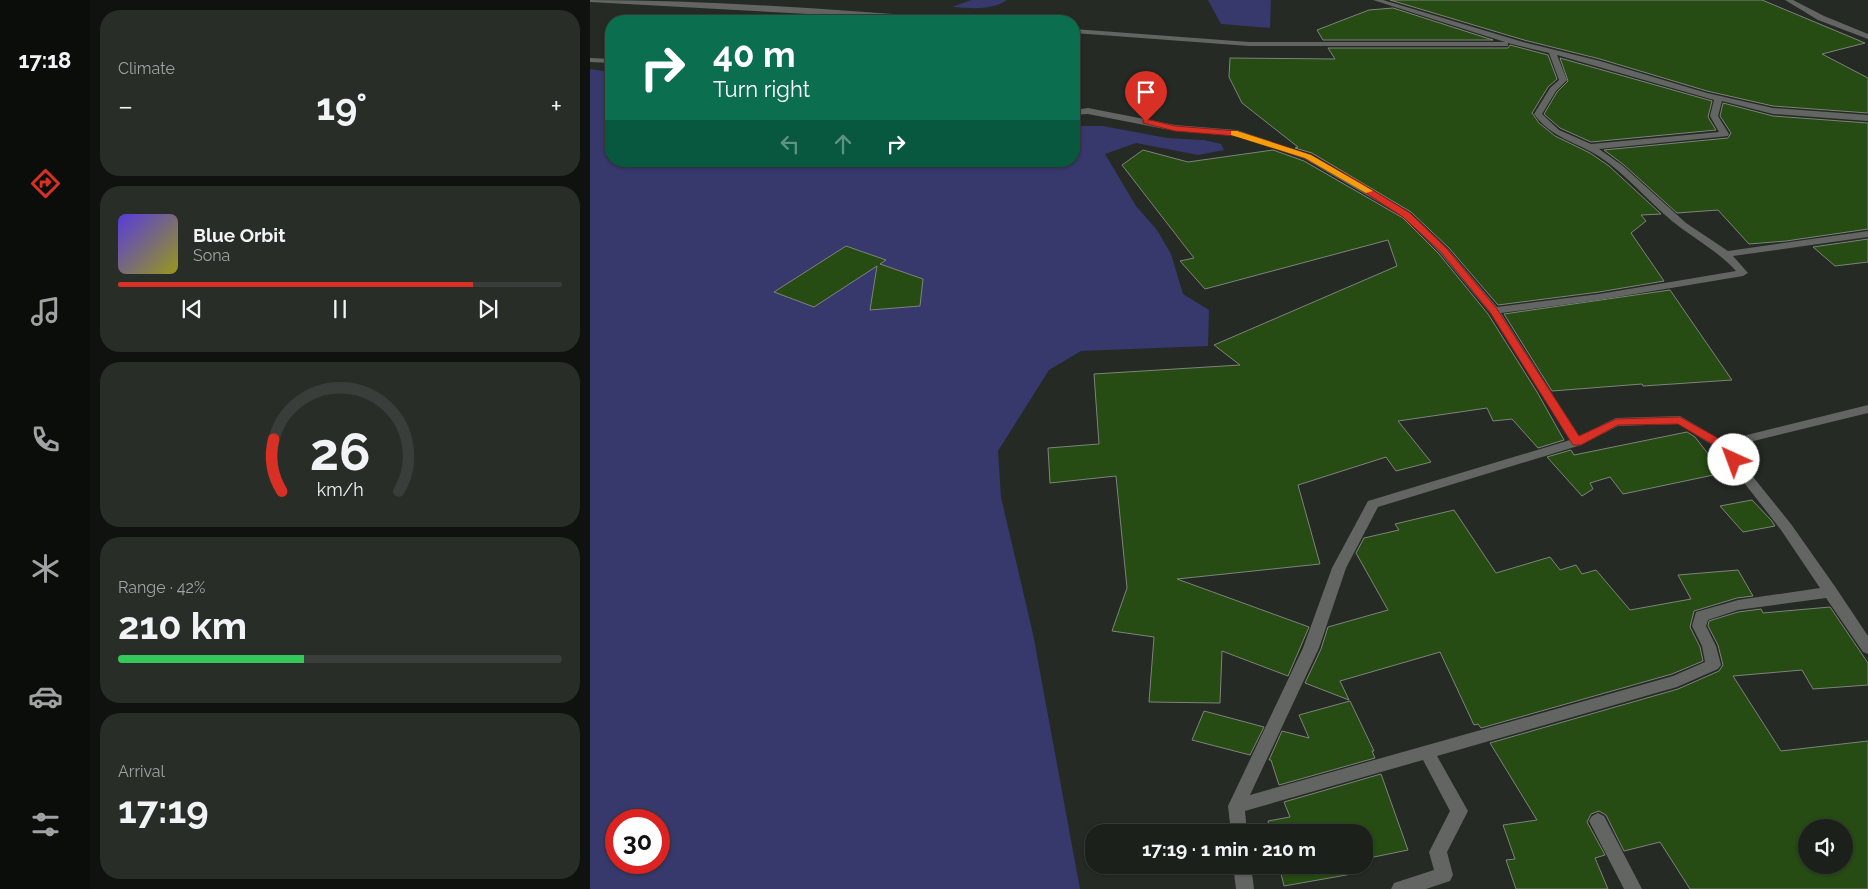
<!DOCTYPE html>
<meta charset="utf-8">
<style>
body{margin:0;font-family:Raleway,sans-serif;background:#292d28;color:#f1f3f6;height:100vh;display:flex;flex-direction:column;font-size:19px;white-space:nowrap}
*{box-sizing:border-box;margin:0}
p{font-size:16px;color:#a0a3a3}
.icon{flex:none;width:28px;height:28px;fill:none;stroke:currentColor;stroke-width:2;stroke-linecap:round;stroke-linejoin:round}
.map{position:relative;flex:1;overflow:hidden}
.drawer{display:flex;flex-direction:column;gap:10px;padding:10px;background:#0f120f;width:500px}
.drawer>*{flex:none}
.banner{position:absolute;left:15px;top:15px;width:475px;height:152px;border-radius:20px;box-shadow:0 1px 4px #0004,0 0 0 1px #3a3e3a;background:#0b6e4f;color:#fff;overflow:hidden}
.fabs{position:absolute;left:1208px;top:819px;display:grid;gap:10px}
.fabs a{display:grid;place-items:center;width:55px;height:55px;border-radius:50%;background:#1c201b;box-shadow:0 1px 4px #0004,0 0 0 1px #3a3e3a;font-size:25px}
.speed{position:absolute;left:15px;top:809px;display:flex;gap:10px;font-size:25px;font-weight:700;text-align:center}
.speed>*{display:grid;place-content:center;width:65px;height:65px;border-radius:50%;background:#1c201b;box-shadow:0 1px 4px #0004,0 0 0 1px #3a3e3a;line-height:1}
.speed .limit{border:8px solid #d22;background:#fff;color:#111}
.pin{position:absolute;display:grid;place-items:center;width:42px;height:42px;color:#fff;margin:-51px -21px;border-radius:50% 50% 50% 0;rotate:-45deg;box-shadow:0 0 5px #0007}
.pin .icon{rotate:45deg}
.me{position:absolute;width:55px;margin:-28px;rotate:317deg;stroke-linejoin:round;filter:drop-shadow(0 0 4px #0008)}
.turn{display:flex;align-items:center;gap:18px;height:105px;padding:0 25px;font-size:22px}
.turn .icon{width:65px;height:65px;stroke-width:2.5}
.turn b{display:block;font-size:35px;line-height:42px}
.lanes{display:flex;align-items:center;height:48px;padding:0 25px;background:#0003;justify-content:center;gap:25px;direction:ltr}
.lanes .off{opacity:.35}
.big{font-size:38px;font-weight:700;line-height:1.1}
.drawer .widget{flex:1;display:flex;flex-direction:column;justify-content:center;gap:8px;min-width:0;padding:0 18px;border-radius:20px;background:#292d28}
.drawer .dial{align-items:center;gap:0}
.dial svg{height:130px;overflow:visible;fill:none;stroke:#3a3e3a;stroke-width:7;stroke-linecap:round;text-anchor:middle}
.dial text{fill:#f1f3f6;stroke:none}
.song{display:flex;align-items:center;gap:15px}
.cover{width:60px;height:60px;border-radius:8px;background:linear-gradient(135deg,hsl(250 70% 55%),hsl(60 70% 35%))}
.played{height:5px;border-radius:2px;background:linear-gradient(90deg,#d93025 80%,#3a3e3a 80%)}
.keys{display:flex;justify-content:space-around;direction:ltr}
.heat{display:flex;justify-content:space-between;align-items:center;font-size:28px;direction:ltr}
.charge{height:8px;border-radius:4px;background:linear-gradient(90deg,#34c759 42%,#3a3e3a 0)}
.trip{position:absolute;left:495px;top:824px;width:288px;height:50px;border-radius:20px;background:#1c201b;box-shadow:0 1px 4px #0004,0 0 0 1px #3a3e3a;font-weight:700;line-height:50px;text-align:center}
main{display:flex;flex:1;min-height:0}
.tab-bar{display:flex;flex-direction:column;width:90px;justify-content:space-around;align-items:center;background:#0b0d0b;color:#a0a3a3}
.tab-bar .icon{width:35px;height:35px}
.tab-bar .selected{color:#d93025}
.tab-bar b{font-size:22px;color:#f1f3f6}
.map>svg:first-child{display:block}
</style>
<main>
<nav class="tab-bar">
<b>17:18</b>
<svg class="icon selected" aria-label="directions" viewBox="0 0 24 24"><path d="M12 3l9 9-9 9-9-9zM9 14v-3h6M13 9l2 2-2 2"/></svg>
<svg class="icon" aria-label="music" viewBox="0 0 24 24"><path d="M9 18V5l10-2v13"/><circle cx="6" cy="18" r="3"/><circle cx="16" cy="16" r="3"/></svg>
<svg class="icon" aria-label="phone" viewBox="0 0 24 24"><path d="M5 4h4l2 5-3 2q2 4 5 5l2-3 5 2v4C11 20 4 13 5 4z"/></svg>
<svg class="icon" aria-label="climate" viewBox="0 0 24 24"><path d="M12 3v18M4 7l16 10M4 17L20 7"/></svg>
<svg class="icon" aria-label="car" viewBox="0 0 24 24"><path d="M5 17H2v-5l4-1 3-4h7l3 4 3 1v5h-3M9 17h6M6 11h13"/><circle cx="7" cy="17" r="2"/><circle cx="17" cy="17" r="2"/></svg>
<svg class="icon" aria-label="filters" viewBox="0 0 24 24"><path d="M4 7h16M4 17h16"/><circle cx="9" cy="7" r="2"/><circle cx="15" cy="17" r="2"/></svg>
</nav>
<section class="drawer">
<div class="widget"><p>Climate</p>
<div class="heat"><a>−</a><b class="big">19°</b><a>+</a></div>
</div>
<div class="widget">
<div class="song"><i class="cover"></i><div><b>Blue Orbit</b><p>Sona</p></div></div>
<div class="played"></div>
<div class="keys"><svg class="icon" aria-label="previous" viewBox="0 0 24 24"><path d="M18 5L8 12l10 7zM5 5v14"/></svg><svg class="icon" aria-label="pause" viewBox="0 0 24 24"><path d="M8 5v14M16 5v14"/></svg><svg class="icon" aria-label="next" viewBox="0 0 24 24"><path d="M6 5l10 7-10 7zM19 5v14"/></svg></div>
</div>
<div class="widget dial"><svg viewBox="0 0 100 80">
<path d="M14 69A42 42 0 1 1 86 69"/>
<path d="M14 69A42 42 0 0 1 9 37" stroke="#d93025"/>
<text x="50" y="56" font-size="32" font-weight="700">26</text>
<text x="50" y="72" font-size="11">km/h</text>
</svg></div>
<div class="widget"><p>Range · 42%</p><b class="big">210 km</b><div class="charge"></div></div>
<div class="widget"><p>Arrival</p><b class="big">17:19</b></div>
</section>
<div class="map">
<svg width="1278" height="889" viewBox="0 0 1278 889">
<rect width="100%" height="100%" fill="#252a24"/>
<path fill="#37386c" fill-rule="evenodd" d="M 381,0 L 417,0 C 401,11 380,8 362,7 Z
M 618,0 L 681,0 L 680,28 L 631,24 Z
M 0,69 L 21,72 L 21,161 L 375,161 L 393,165 L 399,161 L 484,161 L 484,126 L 513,126 L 577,138 L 614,140 L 631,144 L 634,150 L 608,155 L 546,143 L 515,154 L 546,206 L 567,230 L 581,254 L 593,294 L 619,310 L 618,346 L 491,351 L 459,370 L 408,451 L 411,497 L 443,634 L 490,889 L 0,889 ZM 26,820 L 69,820 L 69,862 L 26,862 Z"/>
<path fill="#264b13" stroke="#7e837c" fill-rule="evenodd" d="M 800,0 L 1172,0 L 1275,43 L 1232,54 L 1278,78 L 1278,113 L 1183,106 L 1117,91 L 1010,59 L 934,40 Z
M 803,8 L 903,40 L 733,40 L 727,30 L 779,10 Z
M 920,45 L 958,55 L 967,79 L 958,87 L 942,113 L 949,123 L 965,136 L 1000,153 L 1019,166 L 1071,214 L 1051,215 L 1056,221 L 1041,233 L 1074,281 L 1009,292 L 908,305 L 859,248 L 821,212 L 722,153 L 705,148 L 708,147 L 652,103 L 639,77 L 640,58 L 745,59 L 738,48 L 918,48 Z
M 970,58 L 1122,101 L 1118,117 L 1126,130 L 1001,142 L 970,128 L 954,114 L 967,92 L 978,81 Z
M 1133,103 L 1183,116 L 1278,123 L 1278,229 L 1196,241 L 1159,244 L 1128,210 L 1087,213 L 1034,165 L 1014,150 L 1138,138 L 1141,133 L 1130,116 Z
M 553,150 L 598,162 L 683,150 L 714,161 L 813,218 L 849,254 L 898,314 L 947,392 L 974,440 L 948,448 L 922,419 L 903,421 L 897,408 L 808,421 L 841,462 L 806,471 L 796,457 L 708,485 L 730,564 L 587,579 L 719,627 L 698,676 L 632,651 L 630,703 L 559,702 L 564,637 L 522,631 L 537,588 L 526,476 L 460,483 L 458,448 L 509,444 L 504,374 L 650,365 L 624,345 L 807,266 L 798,240 L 615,289 L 590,261 L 604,258 L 532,165 Z
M 1278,239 L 1278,262 L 1245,266 L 1223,247 Z
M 256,246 L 296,260 L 290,264 L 333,279 L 330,306 L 280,310 L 287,266 L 224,307 L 184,292 Z
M 1080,290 L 1142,380 L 1053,386 L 1052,384 L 962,391 L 914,314 Z
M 1097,432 L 1105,437 L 1133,473 L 1033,494 L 1020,477 L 1000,483 L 1003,489 L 992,496 L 957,457 L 981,450 L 984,455 Z
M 1162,500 L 1181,520 L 1185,526 L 1153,532 L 1130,506 Z
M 864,510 L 906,573 L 960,557 L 970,570 L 986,565 L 992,574 L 1006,570 L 1040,610 L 1101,599 L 1088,575 L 1148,570 L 1163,596 L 1147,598 L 1104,611 L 1100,627 L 1110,647 L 1113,661 L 1082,674 L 891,728 L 888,724 L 884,725 L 850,652 L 750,681 L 759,700 L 715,683 L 731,649 L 738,627 L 798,610 L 766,553 L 774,538 L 809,530 L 805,524 Z
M 1240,607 L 1278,663 L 1278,685 L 1223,689 L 1212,670 L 1143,676 L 1191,751 L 1278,741 L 1278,889 L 1100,889 L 1070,842 L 1034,851 L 1016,815 L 1009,811 L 1001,814 L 997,822 L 1015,855 L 1005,858 L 1018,889 L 926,889 L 916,860 L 925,859 L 913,825 L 947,820 L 900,743 L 1088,689 L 1129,671 L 1133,665 L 1128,645 L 1118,626 L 1119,621 L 1148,612 L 1171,609 L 1173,613 ZM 1216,828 L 1254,828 L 1254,865 L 1216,865 Z
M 760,701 L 784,751 L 782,751 L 785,758 L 689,785 L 681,760 L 679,760 L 692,731 L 719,738 L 709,715 Z
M 614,711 L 674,727 L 660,755 L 602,740 Z
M 791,774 L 818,850 L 774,859 L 774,832 L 681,832 L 678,821 L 700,817 L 694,802 Z
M 689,865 L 760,865 L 762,874 L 694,886 Z"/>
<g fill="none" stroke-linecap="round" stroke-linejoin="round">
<path fill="#626562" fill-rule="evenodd" d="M 0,0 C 124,0 248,10 371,19 L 375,21 L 344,21 L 0,2 Z
M 783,0 L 793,0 L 933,42 L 1010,61 L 1117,93 L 1183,108 L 1278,115 L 1278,121 L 1183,114 L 1132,101 L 1128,116 L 1139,134 L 1138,136 L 1009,149 L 1033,166 L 1096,223 L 1138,251 L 1278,231 L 1278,237 L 1143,256 L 1158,273 L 1153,276 L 1009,300 L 911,313 L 989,436 L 1026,418 L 1090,416 L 1133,441 L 1278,405 L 1278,413 L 1139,447 L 1201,524 L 1246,588 L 1278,636 L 1278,654 L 1273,652 L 1236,598 L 1148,610 L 1118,620 L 1116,626 L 1126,646 L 1131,665 L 1128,669 L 1087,687 L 847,756 L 878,811 L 857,852 L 863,875 L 860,881 L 836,889 L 801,889 L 804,883 L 844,870 L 839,852 L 860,811 L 833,760 L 655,811 L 657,832 L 641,832 L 638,806 L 713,648 L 742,568 L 778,501 L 980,440 L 900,313 L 850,253 L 814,217 L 715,159 L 646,136 L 585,131 L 498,114 L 484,115 L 484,110 L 498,108 L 585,125 L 647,130 L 721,155 L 820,213 L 858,249 L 907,307 L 1009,294 L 1146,271 C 1127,250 1104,239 1082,221 C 1058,201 1037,175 1010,157 C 987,142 961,138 944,114 L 960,88 L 969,80 L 959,53 L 918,43 L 918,46 L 659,46 L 484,33 L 484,29 L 659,42 L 915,42 ZM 967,55 L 1124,100 L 1120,116 L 1129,132 L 1001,144 L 969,130 L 952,114 L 966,91 L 977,80 ZM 1088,424 L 1127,448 L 1191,530 L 1230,588 L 1148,600 L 1106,612 L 1102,626 L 1112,646 L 1115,662 L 1083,676 L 660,795 L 729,648 L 756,568 L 788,507 L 991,445 L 1028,426 Z
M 1195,0 L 1203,0 L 1234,16 L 1278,34 L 1278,39 L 1228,20 Z
M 0,58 L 21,59 L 21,63 L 0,62 Z
M 1008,813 L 1014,816 L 1052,889 L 1034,889 L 999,821 L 1002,816 Z
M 643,865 L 661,865 L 664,889 L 646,889 Z"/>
</g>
<path fill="#d93025" stroke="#8d1f18" d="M 556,119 L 585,126 L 647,131 L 721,155 L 771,183 L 820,213 L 857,249 L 907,309 L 989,436 L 1026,419 L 1090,417 L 1135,442 L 1150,460 L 1148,463 L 1140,463 L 1127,447 L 1088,424 L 1028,425 L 991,445 L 983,445 L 900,312 L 851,252 L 813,217 L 765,186 L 715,158 L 646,136 L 585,131 L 553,123 L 553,120 Z"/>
<path fill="#f59e0b" d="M 641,131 L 647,131 L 721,155 L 783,191 L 776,193 L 715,158 L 641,135 Z"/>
</svg>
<div class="fabs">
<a><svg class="icon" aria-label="sound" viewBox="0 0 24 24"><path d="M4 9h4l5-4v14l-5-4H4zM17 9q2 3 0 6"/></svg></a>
</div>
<div class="speed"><div class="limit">30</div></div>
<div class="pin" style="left:556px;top:122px;background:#d93025"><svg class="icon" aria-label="arrive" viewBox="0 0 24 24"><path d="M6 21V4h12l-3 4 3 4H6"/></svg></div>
<svg class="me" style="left:1144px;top:460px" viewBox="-20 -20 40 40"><circle r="19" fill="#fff"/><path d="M0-13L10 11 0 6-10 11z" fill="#d93025"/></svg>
<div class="trip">17:19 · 1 min · 210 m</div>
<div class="banner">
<div class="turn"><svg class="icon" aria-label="right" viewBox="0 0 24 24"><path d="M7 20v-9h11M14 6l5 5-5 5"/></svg><div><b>40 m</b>Turn right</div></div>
<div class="lanes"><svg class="icon off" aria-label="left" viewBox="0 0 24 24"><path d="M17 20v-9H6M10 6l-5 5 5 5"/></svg><svg class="icon off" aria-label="ahead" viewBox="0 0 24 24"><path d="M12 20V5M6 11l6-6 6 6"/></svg><svg class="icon" aria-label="right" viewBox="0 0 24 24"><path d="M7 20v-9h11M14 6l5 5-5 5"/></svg></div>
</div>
</div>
</main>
